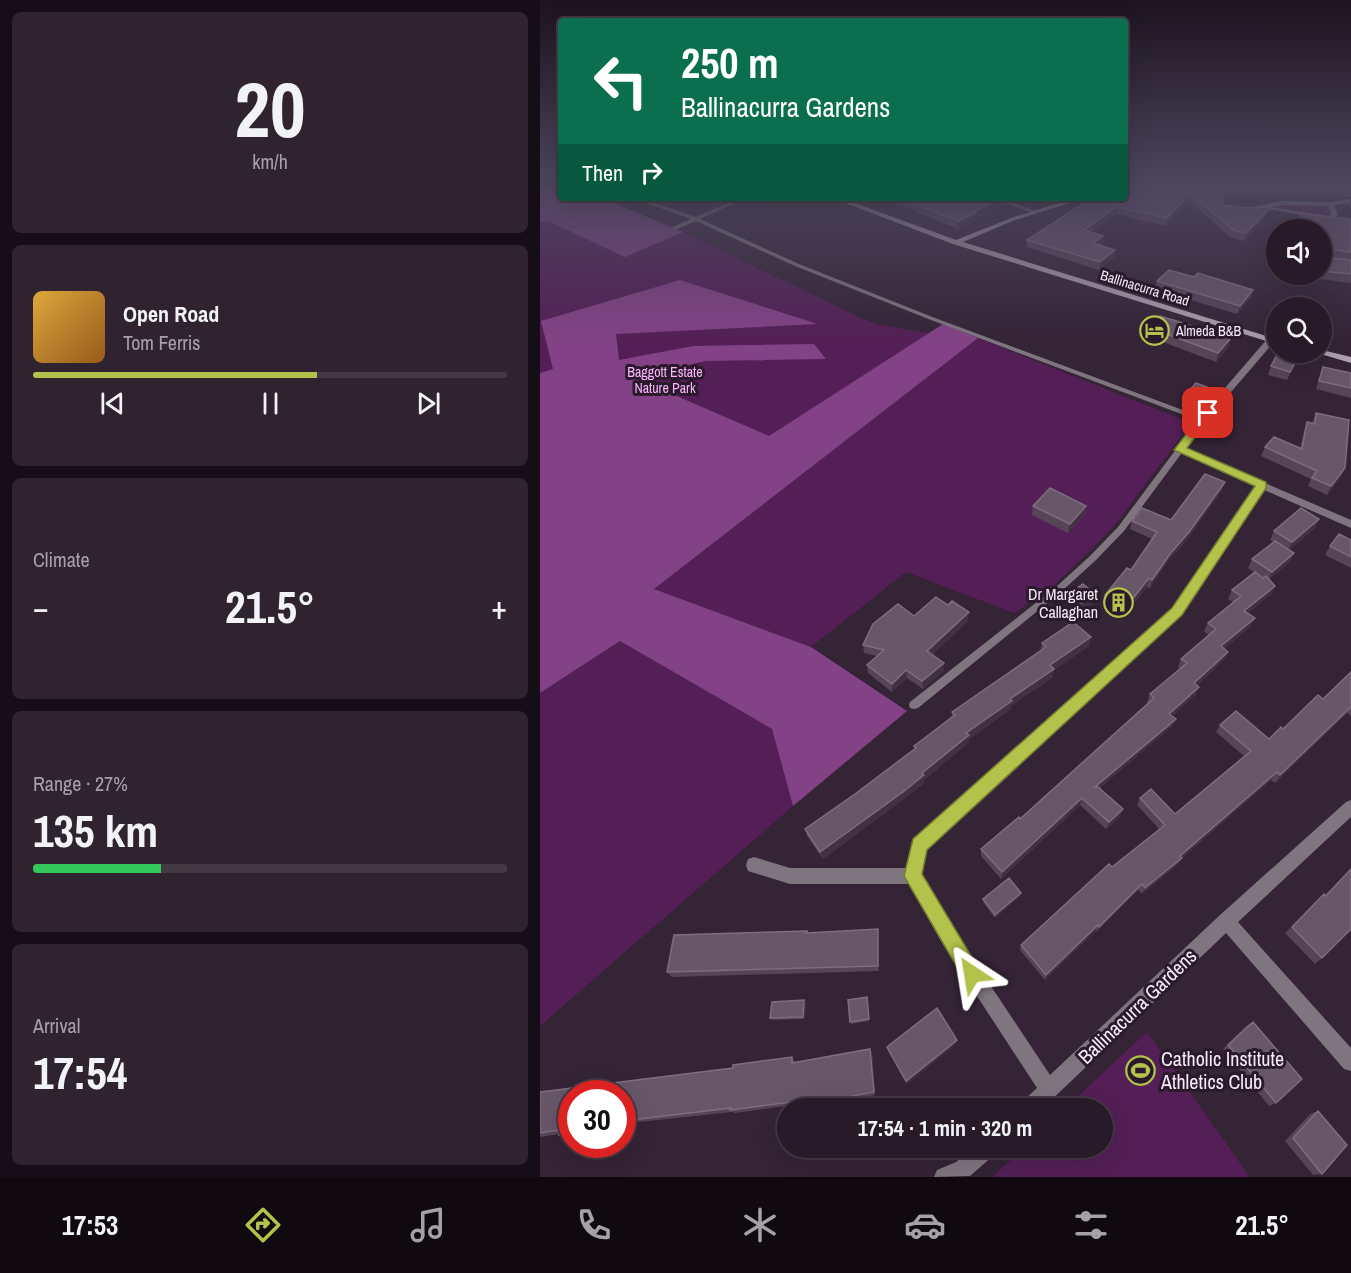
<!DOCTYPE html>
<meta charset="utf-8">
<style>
body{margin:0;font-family:"Archivo Narrow",sans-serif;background:#302330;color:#f1f3f6;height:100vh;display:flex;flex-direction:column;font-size:22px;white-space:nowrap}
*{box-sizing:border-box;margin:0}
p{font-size:20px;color:#a5a1a8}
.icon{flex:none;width:33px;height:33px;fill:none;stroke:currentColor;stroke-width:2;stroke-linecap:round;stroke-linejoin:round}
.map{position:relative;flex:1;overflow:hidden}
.panel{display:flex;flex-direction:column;gap:12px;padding:12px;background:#160e16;width:540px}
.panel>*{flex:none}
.hud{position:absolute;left:18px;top:18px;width:570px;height:183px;border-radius:6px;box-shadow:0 6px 24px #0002,0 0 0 2px #443845;background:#0b6e4f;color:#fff;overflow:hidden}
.controls{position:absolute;left:726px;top:219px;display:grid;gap:12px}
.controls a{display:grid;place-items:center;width:66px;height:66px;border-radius:50%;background:#281a28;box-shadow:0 6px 24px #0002,0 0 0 2px #443845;font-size:30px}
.speed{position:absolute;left:18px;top:1080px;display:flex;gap:12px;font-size:30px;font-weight:700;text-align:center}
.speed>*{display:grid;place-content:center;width:78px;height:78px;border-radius:50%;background:#281a28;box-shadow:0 6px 24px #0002,0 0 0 2px #443845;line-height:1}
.speed .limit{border:9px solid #d22;background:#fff;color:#111}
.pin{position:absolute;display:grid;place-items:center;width:51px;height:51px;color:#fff;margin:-26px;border-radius:12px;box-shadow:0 3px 9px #0006}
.me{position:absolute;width:66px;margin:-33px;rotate:327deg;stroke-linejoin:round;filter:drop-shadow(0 0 4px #0008)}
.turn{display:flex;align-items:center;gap:21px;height:126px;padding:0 24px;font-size:27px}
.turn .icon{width:78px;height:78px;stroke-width:2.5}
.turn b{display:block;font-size:42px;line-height:51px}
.then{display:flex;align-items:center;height:57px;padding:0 24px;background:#0003;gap:12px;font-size:22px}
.big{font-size:45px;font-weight:700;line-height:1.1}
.panel .card{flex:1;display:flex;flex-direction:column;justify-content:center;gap:9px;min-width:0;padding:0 21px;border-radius:9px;background:#302330}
.panel .dial{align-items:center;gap:0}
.dial b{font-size:78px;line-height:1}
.song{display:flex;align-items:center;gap:18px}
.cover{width:72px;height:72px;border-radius:9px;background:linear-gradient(135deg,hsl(40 70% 55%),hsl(30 70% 35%))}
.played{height:6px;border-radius:3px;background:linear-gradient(90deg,#b3c24b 60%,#443845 60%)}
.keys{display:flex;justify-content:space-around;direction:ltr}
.heat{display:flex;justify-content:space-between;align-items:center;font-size:33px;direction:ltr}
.charge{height:9px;border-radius:4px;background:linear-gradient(90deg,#34c759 27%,#443845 0)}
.trip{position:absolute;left:237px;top:1098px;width:336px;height:60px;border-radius:30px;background:#281a28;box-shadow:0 6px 24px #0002,0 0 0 2px #443845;font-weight:700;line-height:60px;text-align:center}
.dock{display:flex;height:96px;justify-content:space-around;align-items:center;background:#100a10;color:#a5a1a8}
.dock .icon{width:42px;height:42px}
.dock .selected{color:#b3c24b}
.dock b{font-size:27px;color:#f1f3f6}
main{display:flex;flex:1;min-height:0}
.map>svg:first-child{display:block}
</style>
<main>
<section class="panel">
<div class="card dial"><b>20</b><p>km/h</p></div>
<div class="card">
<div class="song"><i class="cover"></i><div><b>Open Road</b><p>Tom Ferris</p></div></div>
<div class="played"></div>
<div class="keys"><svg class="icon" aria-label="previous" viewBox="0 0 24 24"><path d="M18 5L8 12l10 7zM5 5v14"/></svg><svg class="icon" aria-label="pause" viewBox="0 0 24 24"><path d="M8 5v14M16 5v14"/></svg><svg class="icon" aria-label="next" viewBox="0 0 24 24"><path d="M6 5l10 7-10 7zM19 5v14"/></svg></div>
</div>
<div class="card"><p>Climate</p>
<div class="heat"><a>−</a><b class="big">21.5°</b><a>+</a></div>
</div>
<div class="card"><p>Range · 27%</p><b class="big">135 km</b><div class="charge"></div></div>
<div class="card"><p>Arrival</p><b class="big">17:54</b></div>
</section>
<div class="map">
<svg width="811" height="1177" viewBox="0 0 811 1177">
<rect width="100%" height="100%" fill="#352336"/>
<path fill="#531f56" d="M 0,193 L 123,240 L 143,232 L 323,319 L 340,325 L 389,333 L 0,618 Z
M 777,205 L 788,208 L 790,214 L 783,215 L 735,208 L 739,206 Z
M 438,338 L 651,423 L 575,525 L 553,548 L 512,587 L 474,613 L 366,572 L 271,647 L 114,589 Z
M 80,641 L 232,729 L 253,806 L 0,1026 L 0,693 Z
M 607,1032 L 710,1177 L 452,1177 L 484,1148 L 562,1148 L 562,1108 L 525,1108 Z"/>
<path fill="#834286" d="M 0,186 L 21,191 L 21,198 L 54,198 L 69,201 L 143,232 L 85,257 L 8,221 L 0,221 Z
M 140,280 L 278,324 L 76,334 L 79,360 L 153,346 L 274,344 L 286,359 L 165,361 L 95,378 L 229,436 L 403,324 L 438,338 L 114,589 L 271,647 L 367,711 L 253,806 L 232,729 L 80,641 L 0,693 L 0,373 L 13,369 L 1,321 Z"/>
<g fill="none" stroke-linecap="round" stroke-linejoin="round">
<path fill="#7f757f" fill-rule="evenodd" d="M 12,178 L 21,178 L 21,180 L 12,179 Z
M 92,198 L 99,198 L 156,217 L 200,198 L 206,198 L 160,219 L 259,264 L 395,318 L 667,419 L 663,421 L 660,421 L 391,320 L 255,266 L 156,221 L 137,229 L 133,229 L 133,227 L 151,219 Z
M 637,448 L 640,448 L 644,450 L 584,531 L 556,560 L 522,591 L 378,708 L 374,709 L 370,708 L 369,705 L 370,702 L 516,587 L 550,556 L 578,527 Z"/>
<path fill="#7f757f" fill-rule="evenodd" d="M 452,198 L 461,198 L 498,212 L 493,213 Z
M 811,199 L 811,203 L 794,205 L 798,215 L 789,220 L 723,208 L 699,212 L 696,210 L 742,201 L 790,202 ZM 742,205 L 788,206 L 791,214 L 788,216 L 731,207 Z
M 731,337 L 734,338 L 734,342 L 666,421 L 646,449 L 811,520 L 811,528 L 724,490 L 641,615 L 387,849 L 381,875 L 413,929 L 510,1075 L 680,915 L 806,802 L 811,800 L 811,817 L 698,922 L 811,1048 L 811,1071 L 804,1069 L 686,933 L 503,1108 L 481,1108 L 483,1101 L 497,1088 L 401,941 L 369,884 L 250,884 L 208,871 L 206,865 L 208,859 L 214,857 L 250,868 L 367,868 L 374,840 L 633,609 L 715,487 L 635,450 L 660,417 L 728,338 Z
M 433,1148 L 457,1148 L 454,1155 L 430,1176 L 394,1177 L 397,1170 L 416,1162 Z"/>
<path fill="#af9faf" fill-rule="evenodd" d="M 292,198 L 301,198 L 416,240 L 471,218 L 536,198 L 546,198 L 475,220 L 423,242 L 736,339 L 736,344 L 413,244 Z
M 782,350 L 811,357 L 811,363 L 774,352 L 782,352 Z"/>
</g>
<path fill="#574458" d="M 585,178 L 589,178 L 586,179 L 587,180 L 811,181 L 811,197 L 682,197 L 682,205 L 728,210 L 725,218 L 704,241 L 690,237 L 648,200 L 626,226 L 576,214 L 551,232 L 563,236 L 562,243 L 560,245 L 575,250 L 574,258 L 559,270 L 487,247 L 487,240 L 551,198 L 585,198 Z
M 206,198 L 231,198 L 219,204 L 206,200 Z
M 342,198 L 464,198 L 464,205 L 436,219 L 436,220 L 418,229 Z
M 487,198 L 504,198 L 497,202 Z
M 811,199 L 811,209 L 809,206 Z
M 760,214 L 811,219 L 811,283 L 772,278 L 772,274 L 782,274 L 782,230 L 758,230 L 757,221 Z
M 654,277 L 713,290 L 710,298 L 697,314 L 615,289 L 617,281 Z
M 608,327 L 689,347 L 676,362 L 607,336 Z
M 757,359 L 747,380 L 728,375 L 731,366 Z
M 783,367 L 811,373 L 811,398 L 776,389 Z
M 656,383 L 672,399 L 665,407 L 641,406 L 644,397 Z
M 776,413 L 801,477 L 787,495 L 768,486 L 771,479 L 721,456 L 725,447 L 760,448 L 764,431 L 767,422 L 772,423 Z
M 685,482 L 682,490 L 646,541 L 627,562 L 610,588 L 607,587 L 585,614 L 563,603 L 565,595 L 591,570 L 612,539 L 590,529 L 592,521 L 631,520 Z
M 493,506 L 546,506 L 545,515 L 528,533 L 492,515 Z
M 779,519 L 775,528 L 749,550 L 754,553 L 750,562 L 729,579 L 735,586 L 731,594 L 708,613 L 715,618 L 710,627 L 684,649 L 684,660 L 657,685 L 659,687 L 655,695 L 632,716 L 632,726 L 560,788 L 580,817 L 566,829 L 540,805 L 461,879 L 441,856 L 441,849 L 480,819 L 608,703 L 607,702 L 610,694 L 640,669 L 638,667 L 641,659 L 669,635 L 664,631 L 668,623 L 693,602 L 688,599 L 692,590 L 723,578 L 708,568 L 712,559 L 734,542 L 730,540 L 734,531 Z
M 811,540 L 811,568 L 785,555 L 790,546 Z
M 528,594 L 555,594 L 553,603 L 538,613 L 526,603 Z
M 374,616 L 428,621 L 393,654 L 404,671 L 383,689 L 367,678 L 352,692 L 328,673 L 327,665 L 337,656 L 324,653 L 323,645 Z
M 502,643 L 549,646 L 514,670 L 512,678 L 472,705 L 471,709 L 429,739 L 428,743 L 384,780 L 384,783 L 364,799 L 283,859 L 267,836 L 265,829 L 315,794 L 374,749 L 374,746 L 412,716 L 412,712 L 500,651 Z
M 811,672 L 811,716 L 807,713 L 735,783 L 731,780 L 641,859 L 638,864 L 602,894 L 598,890 L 556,932 L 555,931 L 505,980 L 480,950 L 481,945 L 572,867 L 619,829 L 597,805 L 600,798 L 635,814 L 704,756 L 676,732 L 680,725 L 729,739 L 783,699 Z
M 811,868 L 811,929 L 782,958 L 775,964 L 745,933 L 784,894 L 785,895 Z
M 481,893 L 480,896 L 455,918 L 443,902 L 443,899 Z
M 268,933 L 339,935 L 339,971 L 132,977 L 127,972 Z
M 327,999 L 329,1021 L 311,1024 L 310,1022 Z
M 266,1003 L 264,1019 L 232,1020 L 230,1018 Z
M 713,1022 L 736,1103 L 729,1106 L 683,1049 L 706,1026 Z
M 417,1040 L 416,1044 L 367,1084 L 348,1051 L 347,1047 Z
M 330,1049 L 332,1053 L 335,1095 L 278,1106 L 275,1102 L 195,1113 L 192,1112 L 90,1123 L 89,1129 L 82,1130 L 82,1094 L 32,1094 L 32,1137 L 27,1137 L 19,1135 L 19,1134 L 0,1137 L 0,1092 L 193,1068 L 252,1057 L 255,1062 Z
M 778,1111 L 782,1174 L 773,1175 L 745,1141 L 770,1114 Z"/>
<path fill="#423043" d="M 650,193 L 648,200 L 626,226 L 627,218 Z
M 217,198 L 231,198 L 219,204 Z
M 463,198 L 464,198 L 464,205 L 436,219 L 436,220 L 418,229 L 418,221 L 434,212 Z
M 497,198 L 504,198 L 497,202 Z
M 577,207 L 576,214 L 543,238 L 544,230 Z
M 728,210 L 725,218 L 704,241 L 706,233 Z
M 563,236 L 562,243 L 552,250 L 553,243 Z
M 575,250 L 574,258 L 559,270 L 560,262 Z
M 713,290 L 710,298 L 697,314 L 700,306 Z
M 691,338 L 689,347 L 676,362 L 678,353 Z
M 675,390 L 672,399 L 665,407 L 668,398 Z
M 805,468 L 801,477 L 787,495 L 791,486 Z
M 685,482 L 682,490 L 646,541 L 627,562 L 610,588 L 612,580 L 630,554 Z
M 546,506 L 545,515 L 528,533 L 530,524 Z
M 779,519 L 775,528 L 748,551 L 752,542 Z
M 754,553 L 750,562 L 727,581 L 732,572 Z
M 609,578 L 607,587 L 585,614 L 587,606 Z
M 735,586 L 731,594 L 700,619 L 704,611 Z
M 555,594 L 553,603 L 538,613 L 540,604 Z
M 429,612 L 428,621 L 388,659 L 387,651 Z
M 715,618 L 710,627 L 677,655 L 681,646 Z
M 551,637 L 549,646 L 514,670 L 512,678 L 472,705 L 471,709 L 429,739 L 428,743 L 384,780 L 384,783 L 364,799 L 283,859 L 280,852 L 382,773 L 426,733 L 470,699 L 510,665 Z
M 688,652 L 684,660 L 650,691 L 654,683 Z
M 404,663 L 404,671 L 383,689 L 382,681 Z
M 366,670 L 367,678 L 352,692 L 352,684 Z
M 659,687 L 655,695 L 626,721 L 629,714 Z
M 811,707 L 807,713 L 735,783 L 740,775 Z
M 636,719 L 632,726 L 553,794 L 555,787 Z
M 737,772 L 731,780 L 641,859 L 638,864 L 602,894 L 605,888 L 640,856 Z
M 542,798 L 540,805 L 461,879 L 462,872 Z
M 583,809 L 580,817 L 566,829 L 569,822 Z
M 602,884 L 598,890 L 556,932 L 559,927 Z
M 481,893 L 480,896 L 455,918 L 455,915 Z
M 558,925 L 555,931 L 505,980 L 506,975 Z
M 338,929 L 339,935 L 339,971 L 338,966 Z
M 264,1000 L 266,1003 L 264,1019 L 263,1017 Z
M 417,1040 L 416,1044 L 367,1084 L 366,1081 Z
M 330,1049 L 332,1053 L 335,1095 L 334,1092 Z
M 83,1121 L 90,1123 L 89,1129 L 82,1127 Z"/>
<path fill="#685669" stroke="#7f6d7f" stroke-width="1.5" d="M 585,178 L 587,180 L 591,178 L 808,178 L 811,181 L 811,190 L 683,190 L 682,205 L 728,210 L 706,233 L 693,230 L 650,193 L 627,218 L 577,207 L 544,230 L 563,236 L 553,243 L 575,250 L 560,262 L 487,240 L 552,198 L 585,198 Z
M 360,198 L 463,198 L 434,212 L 436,213 L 418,221 Z
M 760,214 L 811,219 L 811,252 L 785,249 L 783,251 L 783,257 L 811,260 L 811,274 L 782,271 L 782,230 L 762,230 Z
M 629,270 L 654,277 L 658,273 L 713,290 L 700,306 L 617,281 Z
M 620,316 L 691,338 L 678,353 L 608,327 Z
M 738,353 L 757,359 L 750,372 L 731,366 Z
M 783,367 L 811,373 L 811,388 L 779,381 Z
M 656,383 L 675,390 L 668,398 L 644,397 Z
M 776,413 L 809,420 L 805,468 L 791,486 L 772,478 L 777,471 L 725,447 L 734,437 L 762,449 L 767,422 L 775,424 Z
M 665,474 L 685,482 L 649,532 L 630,554 L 612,580 L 609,578 L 587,606 L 565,595 L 587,568 L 591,570 L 617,532 L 592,521 L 602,508 L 631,520 Z
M 510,488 L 546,506 L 530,524 L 493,506 Z
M 761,508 L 779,519 L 752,542 L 734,531 Z
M 799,534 L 811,540 L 811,557 L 790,546 Z
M 735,541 L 754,553 L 732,572 L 712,559 Z
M 715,572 L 723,578 L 726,576 L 735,586 L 704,611 L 715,618 L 681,646 L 688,652 L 654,683 L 659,687 L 629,714 L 636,719 L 555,787 L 558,787 L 583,809 L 569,822 L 542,798 L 462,872 L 441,849 L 479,817 L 480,819 L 614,698 L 610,694 L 647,663 L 641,659 L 676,629 L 668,623 L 701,596 L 692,590 Z
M 543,584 L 555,594 L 540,604 L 528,594 Z
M 396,597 L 408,605 L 412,601 L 429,612 L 387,651 L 404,663 L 382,681 L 366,670 L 352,684 L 327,665 L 344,650 L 323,645 L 333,624 L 358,604 L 374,616 Z
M 533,622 L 551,637 L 510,665 L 514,669 L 470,699 L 472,701 L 426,733 L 429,735 L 382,773 L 384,775 L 363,792 L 280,852 L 265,829 L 315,794 L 376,748 L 374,746 L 415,715 L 412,712 L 506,647 L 502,643 Z
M 811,672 L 811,707 L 740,775 L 737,772 L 640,856 L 642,858 L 605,888 L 602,884 L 559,927 L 558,925 L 506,975 L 481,945 L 569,864 L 572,867 L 625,825 L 600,798 L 611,789 L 635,814 L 711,751 L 680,725 L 696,711 L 729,739 L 741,727 L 743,729 L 778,695 L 783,699 Z
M 811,869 L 811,929 L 782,958 L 752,927 L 784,894 L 786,896 Z
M 469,878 L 481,893 L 455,915 L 443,899 Z
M 338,929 L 338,966 L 127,972 L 134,935 L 267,931 L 266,933 Z
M 327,997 L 329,1019 L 310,1022 L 308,1000 Z
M 264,1000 L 263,1017 L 230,1018 L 232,1002 Z
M 397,1008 L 417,1040 L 366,1081 L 347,1047 Z
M 713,1022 L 762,1079 L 736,1103 L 688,1045 Z
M 330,1049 L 334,1092 L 275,1103 L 275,1099 L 190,1110 L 191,1108 L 83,1121 L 82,1125 L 82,1094 L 32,1094 L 32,1133 L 19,1135 L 20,1130 L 0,1133 L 0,1092 L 193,1068 L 193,1065 L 252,1057 L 252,1063 Z
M 778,1111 L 807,1145 L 782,1174 L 753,1138 Z"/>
<linearGradient id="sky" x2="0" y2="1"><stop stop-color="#1d131e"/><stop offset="0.52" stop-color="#4b455d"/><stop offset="1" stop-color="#4b455d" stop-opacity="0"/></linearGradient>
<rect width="811" height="343" fill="url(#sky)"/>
<path fill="#b3c24b" stroke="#747e31" stroke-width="1.5" d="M 668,410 L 673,413 L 647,448 L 726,482 L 726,488 L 642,615 L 387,850 L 382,874 L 442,974 L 439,981 L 432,984 L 425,981 L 364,876 L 373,839 L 632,608 L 715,486 L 634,450 L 664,411 Z"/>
<defs>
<symbol id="hotel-ring" viewBox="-11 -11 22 22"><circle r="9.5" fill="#2b1a2c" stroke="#b3c24b" stroke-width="1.5"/><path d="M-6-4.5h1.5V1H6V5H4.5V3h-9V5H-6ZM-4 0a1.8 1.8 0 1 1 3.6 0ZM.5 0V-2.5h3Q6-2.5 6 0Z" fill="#b3c24b"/></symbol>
<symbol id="building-ring" viewBox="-11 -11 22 22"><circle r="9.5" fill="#2b1a2c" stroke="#b3c24b" stroke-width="1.5"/><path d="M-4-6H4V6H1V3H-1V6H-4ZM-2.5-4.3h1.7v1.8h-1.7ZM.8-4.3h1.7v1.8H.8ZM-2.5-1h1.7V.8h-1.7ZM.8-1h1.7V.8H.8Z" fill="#b3c24b"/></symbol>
<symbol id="stadium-ring" viewBox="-11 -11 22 22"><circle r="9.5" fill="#2b1a2c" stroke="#b3c24b" stroke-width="1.5"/><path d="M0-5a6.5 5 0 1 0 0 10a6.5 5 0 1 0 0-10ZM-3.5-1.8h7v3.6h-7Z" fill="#b3c24b"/></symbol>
</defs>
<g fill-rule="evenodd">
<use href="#hotel-ring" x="598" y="314" width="33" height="33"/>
<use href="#building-ring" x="562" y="586" width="33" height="33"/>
<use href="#stadium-ring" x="584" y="1054" width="33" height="33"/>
</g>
<g text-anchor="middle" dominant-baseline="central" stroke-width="6" stroke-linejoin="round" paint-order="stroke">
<g font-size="14" fill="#f7eaf7" stroke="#2b1a2c">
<text transform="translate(605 288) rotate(17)">Ballinacurra Road</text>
</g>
<g font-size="14" fill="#f7eaf7" stroke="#2b1a2c" text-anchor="start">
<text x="636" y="331">Almeda B&amp;B</text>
</g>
<g font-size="14" fill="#fcb5fe" stroke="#2b1a2c">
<text x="125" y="372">Baggott Estate<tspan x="125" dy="16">Nature Park</tspan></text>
</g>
<g font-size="16" fill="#f7eaf7" stroke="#2b1a2c" text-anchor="end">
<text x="558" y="594">Dr Margaret<tspan x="558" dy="18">Callaghan</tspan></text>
</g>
<g font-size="20" fill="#f7eaf7" stroke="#2b1a2c">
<text transform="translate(597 1006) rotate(-44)">Ballinacurra Gardens</text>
</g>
<g font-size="20" fill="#f7eaf7" stroke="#2b1a2c" text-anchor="start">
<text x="621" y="1058">Catholic Institute<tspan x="621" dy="23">Athletics Club</tspan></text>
</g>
</g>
</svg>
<div class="controls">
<a><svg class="icon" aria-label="sound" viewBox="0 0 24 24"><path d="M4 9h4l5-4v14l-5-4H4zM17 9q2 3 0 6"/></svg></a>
<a><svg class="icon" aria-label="search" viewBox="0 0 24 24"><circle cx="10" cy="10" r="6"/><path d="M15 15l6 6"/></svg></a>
</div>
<div class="speed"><div class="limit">30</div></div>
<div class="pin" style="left:668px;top:413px;background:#d93025"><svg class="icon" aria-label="arrive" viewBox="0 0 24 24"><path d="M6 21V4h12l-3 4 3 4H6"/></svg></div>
<svg class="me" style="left:432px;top:974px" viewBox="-20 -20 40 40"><path d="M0-17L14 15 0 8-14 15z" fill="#b3c24b" stroke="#fff" stroke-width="4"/></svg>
<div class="trip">17:54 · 1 min · 320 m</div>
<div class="hud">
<div class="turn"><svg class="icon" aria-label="left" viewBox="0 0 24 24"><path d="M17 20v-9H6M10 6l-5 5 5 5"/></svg><div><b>250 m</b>Ballinacurra Gardens</div></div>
<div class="then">Then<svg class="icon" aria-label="right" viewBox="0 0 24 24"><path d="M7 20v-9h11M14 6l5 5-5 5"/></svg></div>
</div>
</div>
</main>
<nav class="dock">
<b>17:53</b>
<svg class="icon selected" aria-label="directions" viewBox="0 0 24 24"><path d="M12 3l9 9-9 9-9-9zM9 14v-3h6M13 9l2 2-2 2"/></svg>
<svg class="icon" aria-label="music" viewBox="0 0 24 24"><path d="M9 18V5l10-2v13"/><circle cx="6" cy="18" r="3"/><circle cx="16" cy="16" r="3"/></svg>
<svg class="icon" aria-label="phone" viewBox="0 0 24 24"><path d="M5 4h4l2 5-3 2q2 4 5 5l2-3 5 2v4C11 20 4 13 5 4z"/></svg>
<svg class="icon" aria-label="climate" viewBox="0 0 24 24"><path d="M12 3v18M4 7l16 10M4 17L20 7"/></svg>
<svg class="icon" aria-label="car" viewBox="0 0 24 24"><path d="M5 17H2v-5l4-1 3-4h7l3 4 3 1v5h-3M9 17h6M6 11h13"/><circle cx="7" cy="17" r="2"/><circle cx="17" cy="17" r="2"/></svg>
<svg class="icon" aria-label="filters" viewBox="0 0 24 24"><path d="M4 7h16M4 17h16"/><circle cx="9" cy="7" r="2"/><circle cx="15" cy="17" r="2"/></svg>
<b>21.5°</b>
</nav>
